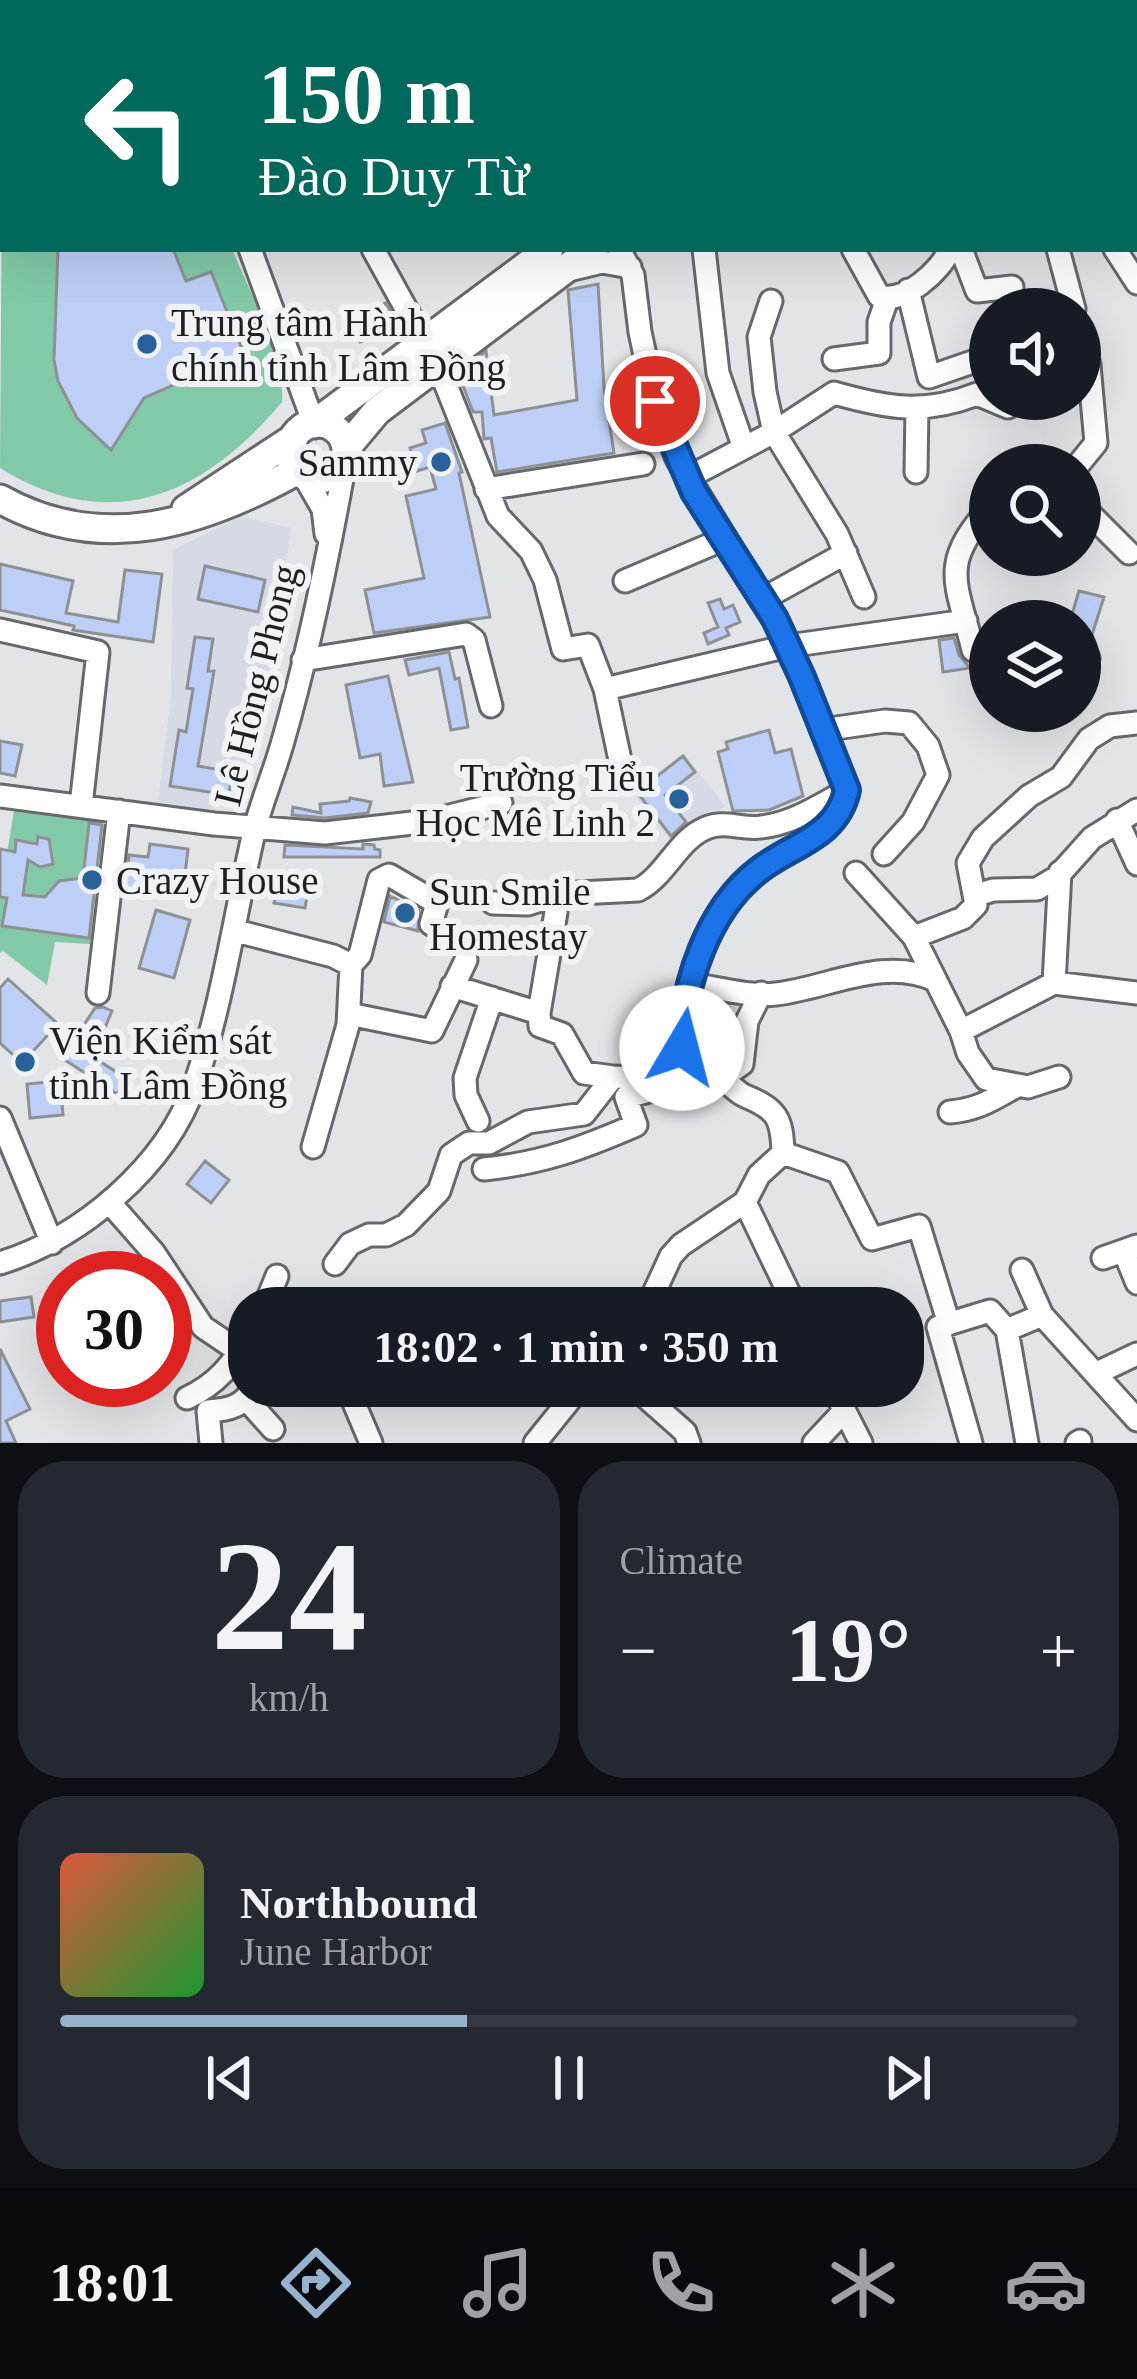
<!DOCTYPE html>
<meta charset="utf-8">
<style>
body{margin:0;font-family:Georgia,serif;background:#242831;color:#f1f3f6;height:100vh;display:flex;flex-direction:column;font-size:45px;white-space:nowrap}
*{box-sizing:border-box;margin:0}
p{font-size:39px;color:#9ea1a6}
.icon{flex:none;width:66px;height:66px;fill:none;stroke:currentColor;stroke-width:2;stroke-linecap:round;stroke-linejoin:round}
.map{position:relative;height:1443px;overflow:hidden}
.drawer{display:flex;flex-direction:column;gap:18px;padding:18px;background:#0d0f14;flex:1}
.drawer>*{flex:none}
.hud{position:absolute;left:0px;top:0px;width:1137px;height:252px;box-shadow:0 12px 48px #0002;background:#00695c;color:#fff;overflow:hidden}
.tools{position:absolute;left:969px;top:288px;display:grid;gap:24px}
.tools a{display:grid;place-items:center;width:132px;height:132px;border-radius:50%;background:#171b24;box-shadow:0 12px 48px #0002;font-size:60px}
.speed{position:absolute;left:36px;top:1251px;display:flex;gap:24px;font-size:60px;font-weight:700;text-align:center}
.speed>*{display:grid;place-content:center;width:156px;height:156px;border-radius:50%;background:#171b24;box-shadow:0 12px 48px #0002;line-height:1}
.speed .limit{border:18px solid #d22;background:#fff;color:#111}
.pin{position:absolute;display:grid;place-items:center;width:102px;height:102px;color:#fff;margin:-51px;border:6px solid #fff;border-radius:50%;box-shadow:0 3px 12px #0007}
.me{position:absolute;width:132px;margin:-66px;rotate:8deg;stroke-linejoin:round;filter:drop-shadow(0 0 9px #0008)}
.turn{display:flex;align-items:center;gap:42px;height:252px;padding:0 60px;font-size:54px}
.turn .icon{width:156px;height:156px;stroke-width:2.5}
.turn b{display:block;font-size:84px;line-height:102px}
.big{font-size:90px;font-weight:700;line-height:1.1}
.drawer .widget{flex:1;display:flex;flex-direction:column;justify-content:center;gap:18px;min-width:0;padding:0 42px;border-radius:48px;background:#242831}
.drawer .dial{align-items:center;gap:0}
.dial b{font-size:156px;line-height:1}
.song{display:flex;align-items:center;gap:36px}
.cover{width:144px;height:144px;border-radius:18px;background:linear-gradient(135deg,hsl(10 70% 55%),hsl(130 70% 35%))}
.played{height:12px;border-radius:6px;background:linear-gradient(90deg,#97b2cd 40%,#363941 40%)}
.keys{display:flex;justify-content:space-around;direction:ltr}
.heat{display:flex;justify-content:space-between;align-items:center;font-size:66px;direction:ltr}
.drawer .tiles{flex:1;display:grid;gap:18px;grid-template-columns:1fr 1fr}
.widget:last-child{grid-column:span 2}
.trip{position:absolute;left:228px;top:1287px;width:696px;height:120px;border-radius:48px;background:#171b24;box-shadow:0 12px 48px #0002;font-weight:700;line-height:120px;text-align:center}
.tab-bar{display:flex;height:192px;justify-content:space-around;align-items:center;background:#090b0e;color:#9ea1a6}
.tab-bar .icon{width:84px;height:84px}
.tab-bar .selected{color:#97b2cd}
.tab-bar b{font-size:54px;color:#f1f3f6}
.map>svg:first-child{display:block}
</style>
<div class="map">
<svg width="1137" height="1443" viewBox="0 0 1137 1443">
<rect width="100%" height="100%" fill="#e3e4e8"/>
<path fill="#d5dae5" d="M 242,516 L 291,528 L 272,669 L 244,798 L 209,809 L 158,802 L 171,696 L 173,550 Z
M 684,753 L 725,806 L 675,847 L 632,792 Z"/>
<path fill="#81c9a7" d="M 3,41 L 3,249 L 232,249 C 249,291 286,358 282,402 C 204,495 112,537 0,468 Z
M 14,811 L 102,820 L 90,944 L 55,942 L 47,985 L 3,951 L 0,953 L 0,894 Z"/>
<path fill="#becff7" stroke="#8f9093" stroke-width="3" d="M 58,249 L 173,249 L 186,281 L 211,272 L 244,354 L 245,368 L 230,378 L 196,375 L 144,398 L 111,450 L 77,418 L 58,381 L 54,360 Z
M 598,284 L 604,388 L 614,453 L 497,472 L 491,438 L 484,439 L 482,412 L 473,412 L 458,372 L 486,351 L 494,415 L 577,400 L 568,290 Z
M 386,303 L 398,326 L 360,342 L 350,318 Z
M 445,423 L 462,472 L 459,473 L 490,617 L 374,633 L 365,590 L 424,578 L 406,496 L 436,489 L 430,467 L 417,471 L 410,448 L 426,443 L 422,430 Z
M 0,564 L 73,581 L 66,613 L 118,622 L 125,570 L 162,574 L 153,642 L 73,630 L 74,626 L 0,610 Z
M 205,566 L 265,580 L 258,612 L 198,599 Z
M 1079,591 L 1104,597 L 1090,641 L 1080,639 L 1080,621 L 1070,621 Z
M 720,599 L 724,609 L 733,605 L 740,622 L 726,628 L 729,635 L 708,644 L 704,633 L 718,627 L 708,603 Z
M 195,637 L 213,639 L 208,671 L 214,671 L 198,766 L 232,772 L 229,795 L 170,786 L 179,730 L 186,732 L 193,689 L 187,688 Z
M 954,638 L 959,655 L 970,668 L 943,672 L 939,640 Z
M 449,652 L 455,679 L 459,678 L 468,727 L 451,730 L 439,668 L 409,675 L 405,660 Z
M 388,676 L 413,782 L 384,786 L 380,754 L 360,758 L 346,685 Z
M 769,730 L 775,753 L 791,749 L 803,796 L 769,810 L 733,811 L 718,752 L 728,749 L 726,742 Z
M 0,741 L 22,745 L 15,776 L 0,773 Z
M 683,756 L 695,772 L 665,795 L 686,822 L 671,836 L 637,792 Z
M 350,798 L 371,802 L 368,813 L 325,818 L 292,815 L 293,807 L 321,813 L 320,804 L 349,801 Z
M 89,823 L 102,825 L 89,938 L 2,926 L 7,898 L 0,897 L 0,849 L 15,852 L 16,840 L 37,844 L 38,837 L 49,839 L 53,864 L 40,867 L 28,860 L 23,895 L 45,897 L 59,881 L 83,878 Z
M 150,844 L 188,849 L 184,883 L 145,878 L 143,890 L 125,887 L 129,855 L 148,857 Z
M 363,844 L 374,845 L 375,849 L 380,850 L 380,857 L 284,857 L 285,845 L 363,849 Z
M 279,880 L 309,885 L 305,908 L 274,903 Z
M 390,896 L 419,910 L 418,931 L 384,922 Z
M 156,910 L 190,920 L 174,978 L 139,968 Z
M 8,979 L 58,1024 L 22,1063 L 0,1043 L 0,988 Z
M 103,1007 L 112,1011 L 104,1030 L 87,1053 L 127,1079 L 117,1094 L 62,1058 L 95,1008 Z
M 60,1081 L 63,1115 L 30,1118 L 27,1084 Z
M 205,1161 L 229,1180 L 211,1203 L 187,1184 Z
M 31,1297 L 34,1317 L 0,1322 L 0,1301 Z
M 0,1349 L 30,1409 L 6,1421 L 16,1443 L 0,1443 Z"/>
<g fill="none" stroke-linecap="round" stroke-linejoin="round">
<defs>
<path id="minor" d="M 218,0 L 218,3
M 276,0 L 276,3
M 327,0 L 327,3
M 409,0 L 409,3
M 476,0 L 477,3
M 694,0 L 695,3
M 869,0 L 870,3
M 1118,0 L 1119,3
M 99,3 L 116,0
M 575,3 L 584,0
M 712,3 L 716,0
M 0,32 L 3,31
M 1134,43 L 1137,50
M 1134,128 L 1137,110
M 1134,187 L 1137,191
M 250,249 L 314,424
M 373,249 L 425,343
M 619,249 L 633,275 L 640,332 L 655,402 L 677,459 L 775,619 L 803,677 L 846,791 C 836,840 788,845 754,874 C 709,912 661,1021 692,1076
M 704,249 L 718,373 L 744,448
M 853,249 L 879,296 C 904,304 941,271 950,249
M 961,249 L 977,291 L 1012,287
M 1058,249 L 1074,309
M 1115,249 L 1137,283
M 569,270 L 602,262 L 630,267
M 908,290 L 929,377 L 990,356
M 771,301 L 759,337 L 765,392 L 774,432 L 837,534 L 864,597
M 834,359 L 879,353 L 879,322 L 887,299
M 438,365 L 498,516 L 531,551 L 545,580 L 563,649 L 588,645 L 605,689 L 624,779
M 1078,465 L 1096,443 L 1089,365 L 1080,333
M 916,472 L 917,407
M 304,476 L 323,509 L 326,534
M 687,478 L 774,432 L 834,393 C 887,408 924,415 977,394 L 1008,407
M 486,489 L 643,464
M 1080,504 L 1129,553
M 990,508 C 938,565 957,583 973,650 L 990,646
M 625,581 L 724,539
M 763,599 L 846,553
M 0,630 L 98,652 L 81,806
M 1080,655 L 1088,658
M 303,660 L 466,634 L 474,640 L 491,706
M 605,689 L 788,646 L 966,621
M 822,730 L 885,721 L 909,723 L 928,746 L 938,775 L 913,822 L 884,854
M 0,796 L 214,824 L 325,833 L 430,821 L 501,803
M 1117,820 L 1137,864
M 856,873 L 914,937 L 961,1031 L 1054,983 L 1137,993
M 977,895 L 993,890 L 1037,889 L 1057,877 L 1092,838 L 1137,810
M 493,903 L 528,904 L 559,894 L 638,890 C 666,876 677,840 706,828 C 725,820 742,830 761,827 C 792,824 820,805 846,791
M 556,912 L 539,1013 L 540,1026 L 562,1034 L 584,1073 L 613,1077
M 236,931 L 333,956 L 351,965
M 914,937 L 963,918 L 976,905 L 968,863 L 983,838 L 1029,796 L 1061,777 L 1089,739 L 1110,726 L 1137,723
M 1054,983 L 1060,872
M 691,984 C 718,988 749,997 776,994 C 828,988 884,956 935,980
M 452,986 L 539,1013
M 98,993 L 119,811
M 349,1014 L 432,1031 L 466,960
M 961,1031 L 968,1053 L 986,1079 L 1028,1087 L 1059,1077
M 721,1079 L 742,1064 L 747,1021 L 761,993
M 950,1112 C 977,1110 992,1100 1015,1087
M 0,1118 L 52,1243
M 478,1121 L 466,1095 L 465,1078 L 492,998
M 313,1147 L 348,1025 L 351,965 L 360,955 L 379,880 L 389,875 L 437,903 L 431,924
M 783,1153 L 838,1172 L 872,1239 L 919,1226 L 949,1324
M 484,1169 C 543,1163 583,1148 636,1125 L 626,1097 L 669,1086
M 745,1202 L 796,1308
M 110,1203 L 154,1253 L 203,1327 L 240,1352 L 249,1365
M 1124,1251 L 1137,1283
M 1103,1258 L 1137,1246
M 0,1263 C 81,1238 166,1167 195,1084 C 223,1002 235,912 255,828 C 263,798 275,770 283,741 C 310,648 329,552 346,457
M 335,1264 L 350,1244 L 369,1235 L 386,1235 L 406,1225 L 439,1191 L 451,1155 L 469,1143 L 489,1143 L 528,1122 L 584,1114 L 613,1077 C 639,1079 701,1072 721,1079 C 730,1083 736,1092 745,1096 C 777,1109 782,1118 783,1153 L 759,1175 L 745,1202 L 681,1245 L 671,1256 L 647,1308
M 1022,1270 L 1042,1315 L 1137,1420
M 264,1308 L 277,1276
M 165,1316 L 185,1302
M 1007,1330 L 1027,1443
M 1097,1373 L 1137,1354
M 633,1386 L 685,1432 L 689,1443
M 832,1386 L 861,1443
M 351,1396 L 371,1443
M 187,1398 C 217,1384 233,1364 249,1336
M 247,1400 L 273,1429
M 211,1443 L 208,1411 C 228,1410 246,1406 253,1386
M 535,1443 L 581,1386
M 814,1443 L 844,1411
M 971,1443 L 938,1327 L 990,1311 L 1007,1330 L 1042,1315
M 1077,1443 L 1080,1441"/>
<path id="major" d="M 975,3 L 983,0
M290 451a28 28 0 1 1 56 0a28 28 0 1 1-56 0Z
M 314,424 L 549,249
M 346,448 L 377,411 L 592,249
M 0,499 C 102,556 203,523 298,470
M 186,509 L 294,438"/>
</defs>
<use href="#minor" stroke="#66686b" stroke-width="27"/>
<use href="#major" stroke="#66686b" stroke-width="33"/>
<use href="#minor" stroke="#fff" stroke-width="21"/>
<use href="#major" stroke="#fff" stroke-width="27"/>
</g>
<g fill="none" stroke-linecap="round" stroke-linejoin="round">
<defs>
<path id="route" d="M 655,401 L 694,492 L 775,619 L 802,677 L 847,790 C 837,837 793,844 759,870 C 708,909 682,985 682,1048"/>
</defs>
<use href="#route" stroke="#114b97" stroke-width="30"/>
<use href="#route" stroke="#1a73e8" stroke-width="21"/>
</g>
<g fill="#29629a" stroke="#f0f2f5" stroke-width="4.5">
<circle cx="147" cy="344" r="12"/>
<circle cx="441" cy="462" r="12"/>
<circle cx="679" cy="799" r="12"/>
<circle cx="92" cy="880" r="12"/>
<circle cx="405" cy="913" r="12"/>
<circle cx="25" cy="1062" r="12"/>
</g>
<g text-anchor="middle" dominant-baseline="central" stroke-width="12" stroke-linejoin="round" paint-order="stroke">
<g font-size="39" fill="#1e1f20" stroke="#f0f2f5" text-anchor="start">
<text x="171" y="322">Trung tâm Hành<tspan x="171" dy="45">chính tỉnh Lâm Đồng</tspan></text>
<text x="417" y="462" text-anchor="end">Sammy</text>
<text x="655" y="777" text-anchor="end">Trường Tiểu<tspan x="655" dy="45">Học Mê Linh 2</tspan></text>
<text x="116" y="880">Crazy House</text>
<text x="429" y="891">Sun Smile<tspan x="429" dy="45">Homestay</tspan></text>
<text x="49" y="1040">Viện Kiểm sát<tspan x="49" dy="45">tỉnh Lâm Đồng</tspan></text>
</g>
<g font-size="39" fill="#1e1f20" stroke="#f0f2f5">
<text transform="translate(256 685) rotate(-76)">Lê Hồng Phong</text>
</g>
</g>
</svg>
<div class="tools">
<a><svg class="icon" aria-label="sound" viewBox="0 0 24 24"><path d="M4 9h4l5-4v14l-5-4H4zM17 9q2 3 0 6"/></svg></a>
<a><svg class="icon" aria-label="search" viewBox="0 0 24 24"><circle cx="10" cy="10" r="6"/><path d="M15 15l6 6"/></svg></a>
<a><svg class="icon" aria-label="layers" viewBox="0 0 24 24"><path d="M12 4l9 5-9 5-9-5zM3 14l9 5 9-5"/></svg></a>
</div>
<div class="speed"><div class="limit">30</div></div>
<div class="pin" style="left:655px;top:401px;background:#d93025"><svg class="icon" aria-label="arrive" viewBox="0 0 24 24"><path d="M6 21V4h12l-3 4 3 4H6"/></svg></div>
<svg class="me" style="left:682px;top:1048px" viewBox="-20 -20 40 40"><circle r="19" fill="#fff"/><path d="M0-13L10 11 0 6-10 11z" fill="#1a73e8"/></svg>
<div class="trip">18:02 · 1 min · 350 m</div>
<div class="hud">
<div class="turn"><svg class="icon" aria-label="left" viewBox="0 0 24 24"><path d="M17 20v-9H6M10 6l-5 5 5 5"/></svg><div><b>150 m</b>Đào Duy Từ</div></div>
</div>
</div>
<section class="drawer">
<div class="tiles">
<div class="widget dial"><b>24</b><p>km/h</p></div>
<div class="widget"><p>Climate</p>
<div class="heat"><a>−</a><b class="big">19°</b><a>+</a></div>
</div>
<div class="widget">
<div class="song"><i class="cover"></i><div><b>Northbound</b><p>June Harbor</p></div></div>
<div class="played"></div>
<div class="keys"><svg class="icon" aria-label="previous" viewBox="0 0 24 24"><path d="M18 5L8 12l10 7zM5 5v14"/></svg><svg class="icon" aria-label="pause" viewBox="0 0 24 24"><path d="M8 5v14M16 5v14"/></svg><svg class="icon" aria-label="next" viewBox="0 0 24 24"><path d="M6 5l10 7-10 7zM19 5v14"/></svg></div>
</div>
</div>
</section>
<nav class="tab-bar">
<b>18:01</b>
<svg class="icon selected" aria-label="directions" viewBox="0 0 24 24"><path d="M12 3l9 9-9 9-9-9zM9 14v-3h6M13 9l2 2-2 2"/></svg>
<svg class="icon" aria-label="music" viewBox="0 0 24 24"><path d="M9 18V5l10-2v13"/><circle cx="6" cy="18" r="3"/><circle cx="16" cy="16" r="3"/></svg>
<svg class="icon" aria-label="phone" viewBox="0 0 24 24"><path d="M5 4h4l2 5-3 2q2 4 5 5l2-3 5 2v4C11 20 4 13 5 4z"/></svg>
<svg class="icon" aria-label="climate" viewBox="0 0 24 24"><path d="M12 3v18M4 7l16 10M4 17L20 7"/></svg>
<svg class="icon" aria-label="car" viewBox="0 0 24 24"><path d="M5 17H2v-5l4-1 3-4h7l3 4 3 1v5h-3M9 17h6M6 11h13"/><circle cx="7" cy="17" r="2"/><circle cx="17" cy="17" r="2"/></svg>
</nav>
